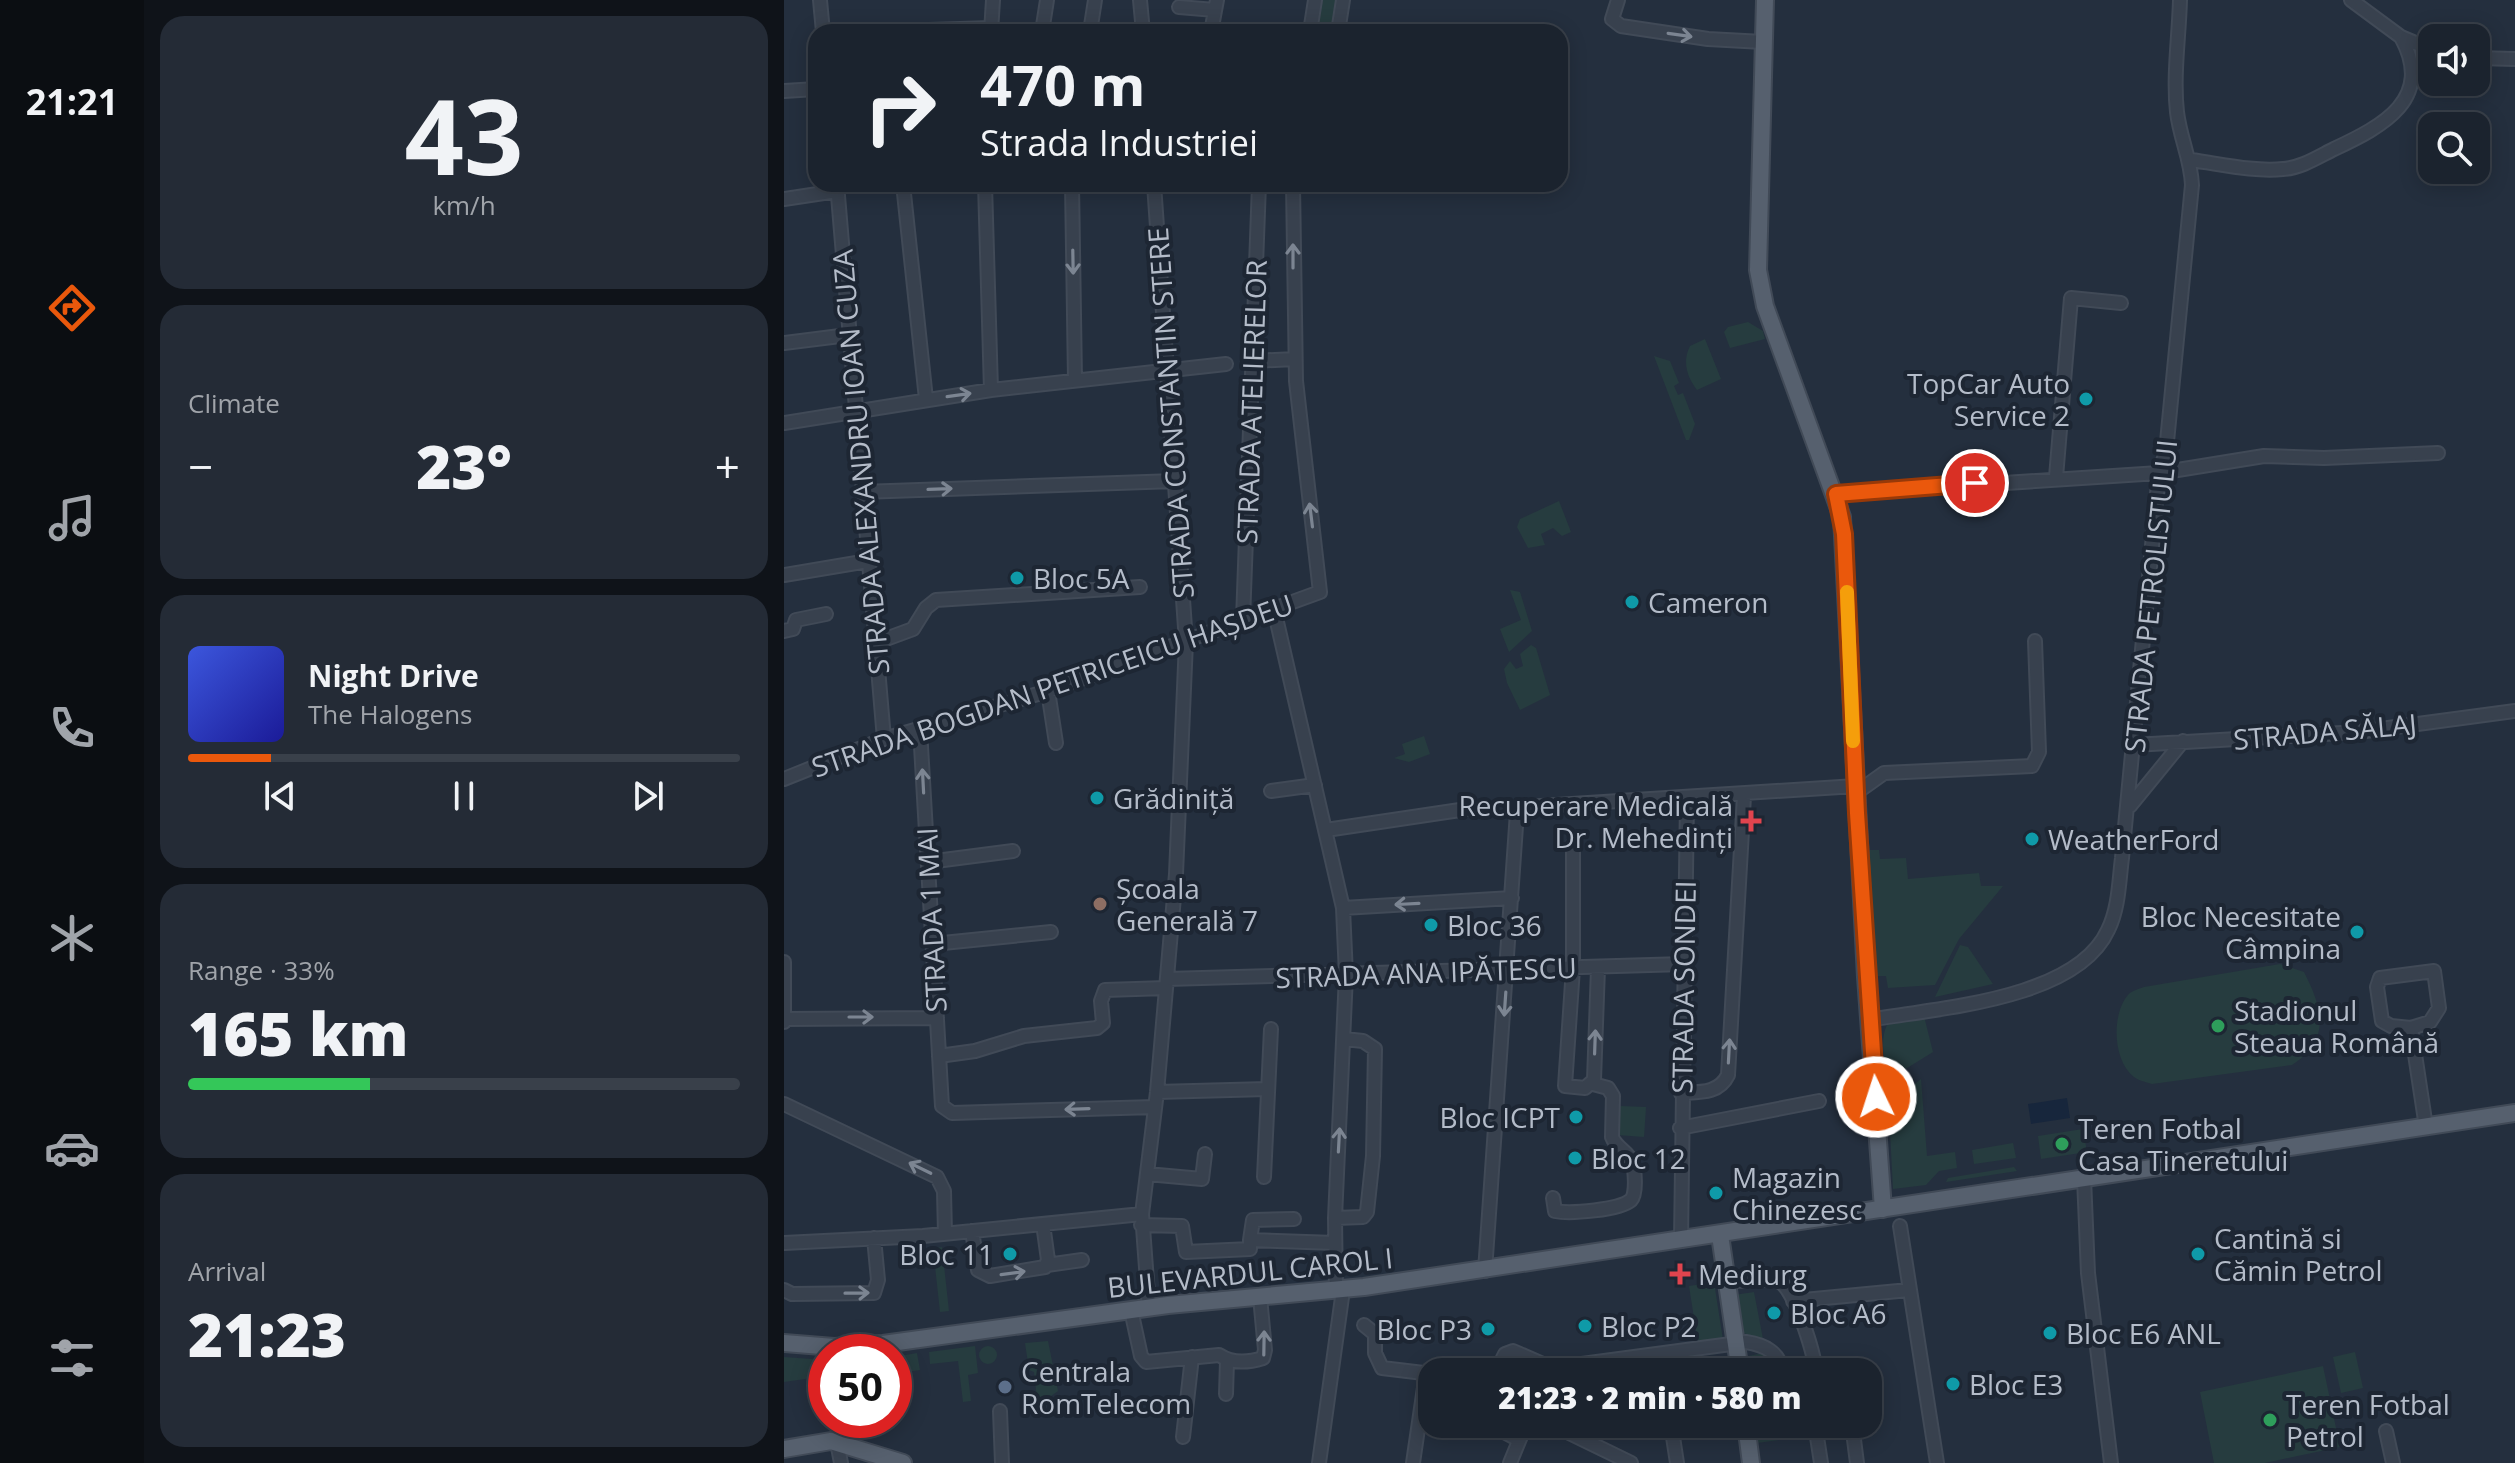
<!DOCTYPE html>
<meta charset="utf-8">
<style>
body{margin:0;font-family:"Open Sans",sans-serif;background:#242b36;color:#f1f3f6;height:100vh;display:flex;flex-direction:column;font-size:30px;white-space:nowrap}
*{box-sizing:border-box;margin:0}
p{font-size:26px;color:#a0a4aa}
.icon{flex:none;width:44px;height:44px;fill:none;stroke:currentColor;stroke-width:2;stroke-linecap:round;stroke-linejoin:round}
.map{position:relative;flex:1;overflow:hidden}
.sheet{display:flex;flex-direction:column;gap:16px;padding:16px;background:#0f1319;width:640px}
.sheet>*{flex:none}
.guide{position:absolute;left:24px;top:24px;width:760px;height:168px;border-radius:24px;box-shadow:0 4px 20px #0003,0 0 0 2px #39404a;background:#1b232e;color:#f1f3f6;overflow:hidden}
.tools{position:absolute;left:1634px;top:24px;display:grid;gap:16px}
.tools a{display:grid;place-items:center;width:72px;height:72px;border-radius:16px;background:#1b232e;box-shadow:0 4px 20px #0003,0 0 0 2px #39404a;font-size:40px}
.speed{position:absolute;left:24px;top:1334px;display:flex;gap:16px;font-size:40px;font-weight:700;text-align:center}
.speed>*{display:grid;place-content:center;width:104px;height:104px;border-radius:50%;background:#1b232e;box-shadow:0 4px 20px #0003,0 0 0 2px #39404a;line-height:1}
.speed .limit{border:12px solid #d22;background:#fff;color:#111}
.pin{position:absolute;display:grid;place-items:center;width:68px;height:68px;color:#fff;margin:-34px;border:4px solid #fff;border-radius:50%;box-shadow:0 2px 8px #0007}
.me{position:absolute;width:88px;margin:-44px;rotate:356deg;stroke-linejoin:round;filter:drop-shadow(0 0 6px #0008)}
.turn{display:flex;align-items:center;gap:28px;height:168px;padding:0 40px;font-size:36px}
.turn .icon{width:104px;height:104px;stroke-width:2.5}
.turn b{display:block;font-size:56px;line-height:68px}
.big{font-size:60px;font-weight:800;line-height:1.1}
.sheet .widget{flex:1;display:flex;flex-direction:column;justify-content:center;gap:12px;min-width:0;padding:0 28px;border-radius:24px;background:#242b36}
.sheet .dial{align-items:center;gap:0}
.dial b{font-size:104px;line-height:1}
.song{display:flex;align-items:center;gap:24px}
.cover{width:96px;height:96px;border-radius:12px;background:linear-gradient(135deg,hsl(230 70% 55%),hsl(240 70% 35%))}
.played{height:8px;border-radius:4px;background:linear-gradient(90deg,#ea580c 15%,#39404a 15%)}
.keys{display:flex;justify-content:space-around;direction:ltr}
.heat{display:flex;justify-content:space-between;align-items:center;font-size:44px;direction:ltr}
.charge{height:12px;border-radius:6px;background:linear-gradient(90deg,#34c759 33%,#39404a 0)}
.trip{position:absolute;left:634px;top:1358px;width:464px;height:80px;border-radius:24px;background:#1b232e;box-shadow:0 4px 20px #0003,0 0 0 2px #39404a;font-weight:800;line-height:80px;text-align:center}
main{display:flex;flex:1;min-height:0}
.tab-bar{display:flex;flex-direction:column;width:144px;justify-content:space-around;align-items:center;background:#0b0e12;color:#a0a4aa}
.tab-bar .icon{width:56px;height:56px}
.tab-bar .selected{color:#ea580c}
.tab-bar b{font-size:36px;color:#f1f3f6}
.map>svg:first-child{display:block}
</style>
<main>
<nav class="tab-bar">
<b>21:21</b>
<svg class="icon selected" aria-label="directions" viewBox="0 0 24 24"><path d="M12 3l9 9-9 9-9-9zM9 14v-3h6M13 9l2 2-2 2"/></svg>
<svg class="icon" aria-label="music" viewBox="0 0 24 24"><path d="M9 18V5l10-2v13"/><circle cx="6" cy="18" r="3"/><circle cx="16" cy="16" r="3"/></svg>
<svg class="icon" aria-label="phone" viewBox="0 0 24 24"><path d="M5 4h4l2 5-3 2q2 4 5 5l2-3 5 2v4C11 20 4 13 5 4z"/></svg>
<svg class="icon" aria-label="climate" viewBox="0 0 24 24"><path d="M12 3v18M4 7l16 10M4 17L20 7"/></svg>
<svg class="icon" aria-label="car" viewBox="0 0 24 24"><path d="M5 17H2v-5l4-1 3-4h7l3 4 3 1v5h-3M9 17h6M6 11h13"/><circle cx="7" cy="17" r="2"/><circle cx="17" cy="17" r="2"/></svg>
<svg class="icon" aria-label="filters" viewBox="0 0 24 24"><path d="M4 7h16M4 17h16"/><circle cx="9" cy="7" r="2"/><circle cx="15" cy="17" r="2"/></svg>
</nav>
<section class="sheet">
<div class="widget dial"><b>43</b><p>km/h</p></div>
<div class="widget"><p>Climate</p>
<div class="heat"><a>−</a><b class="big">23°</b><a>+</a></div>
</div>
<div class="widget">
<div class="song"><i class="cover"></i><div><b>Night Drive</b><p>The Halogens</p></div></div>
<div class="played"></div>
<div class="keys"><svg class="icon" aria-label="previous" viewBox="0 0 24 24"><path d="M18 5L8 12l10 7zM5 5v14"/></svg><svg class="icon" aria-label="pause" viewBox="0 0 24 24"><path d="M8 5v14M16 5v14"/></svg><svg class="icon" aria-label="next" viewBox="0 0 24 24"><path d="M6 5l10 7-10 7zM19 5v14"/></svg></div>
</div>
<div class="widget"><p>Range · 33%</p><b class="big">165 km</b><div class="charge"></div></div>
<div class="widget"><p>Arrival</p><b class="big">21:23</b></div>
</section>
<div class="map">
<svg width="1731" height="1463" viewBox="0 0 1731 1463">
<rect width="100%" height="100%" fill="#242f3e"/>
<path fill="#263c3f" d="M 535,0 L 554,0 L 549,32 L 529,32 Z
M 964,322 L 979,331 L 981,339 L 946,348 L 940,332 L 944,327 Z
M 921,339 L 937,379 L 913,390 C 903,377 898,362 906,346 Z
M 870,356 L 886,361 L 895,383 L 890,386 L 894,395 L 899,393 L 911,424 L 905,440 L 902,440 Z
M 775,501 L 787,532 L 778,536 L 769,528 L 757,534 L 761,545 L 744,548 L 733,527 L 736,519 Z
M 726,590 L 736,592 L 748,631 L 725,652 L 716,629 L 737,620 Z
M 747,645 L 752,648 L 766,695 L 736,710 L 723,683 L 720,669 L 726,661 L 732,669 L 739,666 L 736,654 Z
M 640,736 L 646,754 L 625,762 L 610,758 L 621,754 L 618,744 Z
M 1084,850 L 1095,850 L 1096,859 L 1122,858 L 1124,879 L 1195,873 L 1197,886 L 1219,886 L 1175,939 L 1151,985 L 1104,988 L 1102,976 L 1091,976 Z
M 1176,945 L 1184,947 L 1209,984 L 1151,997 Z
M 1496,964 L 1520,972 C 1539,1009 1547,1040 1508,1065 L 1368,1084 C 1363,1082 1355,1081 1350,1077 C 1329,1061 1327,1015 1344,995 C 1347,991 1355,989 1360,987 Z
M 1140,1016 L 1149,1052 L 1107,1078 C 1099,1066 1096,1038 1103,1025 Z
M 1137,1079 L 1143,1156 L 1171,1152 L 1173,1168 L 1155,1171 L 1142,1185 L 1109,1189 L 1105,1113 L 1114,1098 Z
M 836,1106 L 862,1107 L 860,1137 L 833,1135 Z
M 1299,1129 L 1303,1152 L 1257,1159 L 1254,1136 Z
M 1229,1143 L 1232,1158 L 1190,1164 L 1188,1150 Z
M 1230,1167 L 1233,1171 L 1162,1182 L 1164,1178 Z
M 158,1247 L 165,1311 L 156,1312 L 149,1248 Z
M 930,1282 L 939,1340 L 914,1344 L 905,1286 Z
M 970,1292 L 979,1339 L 959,1333 L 950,1295 Z
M 264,1341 L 274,1391 L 263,1399 L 253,1399 L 250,1372 L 245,1370 L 241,1343 Z
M195 1355a9 9 0 1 1 18 0a9 9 0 1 1-18 0Z
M 191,1346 L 194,1373 L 184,1375 L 187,1401 L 179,1402 L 174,1361 L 146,1364 L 145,1352 Z
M 984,1352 L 995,1372 L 986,1372 L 985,1366 L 962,1372 L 960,1357 Z
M 1571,1352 L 1579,1388 L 1557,1393 L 1549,1357 Z
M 133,1353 L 136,1370 L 110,1374 L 110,1357 Z
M 0,1357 L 42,1360 L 42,1376 L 0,1382 Z
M 1539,1366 L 1556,1447 L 1481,1463 L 1430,1463 L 1416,1392 Z
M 970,1424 L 993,1424 L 995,1440 L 973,1443 Z"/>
<path fill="#17263c" d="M 1283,1098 L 1286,1118 L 1247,1124 L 1244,1104 Z"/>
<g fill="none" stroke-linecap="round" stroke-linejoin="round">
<defs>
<path id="minor" d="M 36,0 L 39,32
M 356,0 L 359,32
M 834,0 L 828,19 L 837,26 L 924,39 L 979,42
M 1567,0 L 1617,37 L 1648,50
M 395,7 L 431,10
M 82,32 L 207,28
M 207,32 L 209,0
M 258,32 L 263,0
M 306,32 L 311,0
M 427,32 L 433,0
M 526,32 L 531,0
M 554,32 L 559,0
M 1692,58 L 1731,59
M 0,91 L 32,89
M 1407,160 C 1437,164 1470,172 1499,169 C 1517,168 1534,157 1550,149 C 1599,126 1651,99 1617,37
M 53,184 L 100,739
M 119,184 L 142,399
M 201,184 L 207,390
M 288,184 L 291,380
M 0,199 L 53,191
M 0,343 L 64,335
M 469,361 L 511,359
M 0,423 L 207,390 L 442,364
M 1272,477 L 1287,298 L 1337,303
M 78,492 L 391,481
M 1052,494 L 1375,473 L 1480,456 L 1540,458 L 1654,453
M 0,575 L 84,561
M 490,609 L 559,908 L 562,975 L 551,1218 L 552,1291
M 459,620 L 475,184
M 0,631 L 9,629 L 12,620 L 42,614
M 91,643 L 129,629 L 142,608 L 152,600 L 356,587
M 264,691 L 272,743
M 136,729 L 158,1106 L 168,1113 L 371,1107
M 1350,745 L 1574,732 L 1731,711
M 0,779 L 100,739 L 264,691 L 536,592 L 512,381 L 509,184
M 487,791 L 531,785
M 1072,793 L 1100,773 L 1248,766 L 1255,752 L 1251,641
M 1346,806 L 1399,741
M 542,830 L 696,807
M 789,844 L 789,968 L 781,1086 L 801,1088 L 810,1080 L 814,968
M 144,862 L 229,851
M 559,908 L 728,898
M 149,944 L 267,932
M 0,962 L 0,1022
M 383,979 L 900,964
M 0,1019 L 153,1018
M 1085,1020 C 1153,1008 1292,1000 1324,930 C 1335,908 1335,881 1338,858 L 1375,473 L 1382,452 L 1408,185 C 1407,159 1396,138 1393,112 C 1389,76 1395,37 1396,0
M 1627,1028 L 1607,1026 L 1598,1021 L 1593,987 L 1596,978 L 1650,971 L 1655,1008 L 1646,1022 L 1627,1028 L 1642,1127
M 155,1056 L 191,1051 L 240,1036 L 313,1028 L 319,1023 L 317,1001 L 321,990 L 382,988
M 373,1092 L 483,1089
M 897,1093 C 915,1092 935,1094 944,1075 L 960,796
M 0,1104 L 153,1177 L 160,1191 L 161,1234
M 896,1128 L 1035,1101
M 363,1174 L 418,1179 L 421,1154
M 480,1177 L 487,1029
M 1300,1178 L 1304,1273 L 1327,1463
M 769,1198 L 771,1211 C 786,1214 836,1210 847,1200 C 853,1194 851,1169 848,1162 C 844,1151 832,1148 828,1137 L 829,1096 L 824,1088 L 809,1084
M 551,1218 L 579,1217 L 583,1212 L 589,1156 L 591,1049 L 579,1041 L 560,1039
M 357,1225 L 398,1226 L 402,1252 L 466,1249 L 466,1240 L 551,1243
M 1116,1226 L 1153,1463
M 188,1231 L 194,1270 L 206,1276 L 261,1267 L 264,1260 L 259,1224
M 466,1240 L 469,1220 L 510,1219
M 897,1241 L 903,799
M 0,1243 L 139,1236 L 358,1214
M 263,1265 L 298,1260
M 701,1271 L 733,812 L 741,807 L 1072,786
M 943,1280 C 959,1283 978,1277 994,1281 C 1011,1287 1030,1354 1032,1372
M 0,1290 L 8,1294 L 90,1293 L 94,1280 L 90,1238
M 1009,1301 L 1125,1290
M 365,1308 L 358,1214 L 373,1092 L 392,874 L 402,642 L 370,184
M 347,1310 L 357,1356 L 362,1362 L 435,1355 C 447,1363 463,1363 479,1358 L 481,1350 L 476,1297
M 580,1325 L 591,1334 L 591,1353 L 598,1368 L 648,1374
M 712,1372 L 721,1354 L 729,1351 L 768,1368 L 962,1342 C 981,1345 995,1352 999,1372
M 442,1394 L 443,1361
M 216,1411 L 218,1463
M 705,1424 L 735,1440
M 767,1424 L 847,1463
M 887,1424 L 893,1463
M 1031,1424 L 1037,1463
M 1068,1424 L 1073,1463
M 1602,1431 L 1609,1463
M 399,1437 L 408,1357
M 53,1442 L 57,1463
M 535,1463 L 559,1290
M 629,1463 L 642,1374
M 726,1463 L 742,1424"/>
<path id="major" d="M 981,0 L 974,270 L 981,306 L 1058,517 L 1082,977 L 1099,1209
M 936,1235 L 956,1372
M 0,1343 L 50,1347 L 99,1344 L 384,1305 L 580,1287 L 1731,1113
M 962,1424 L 967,1463
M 0,1449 L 47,1441 L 119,1463"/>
</defs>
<use href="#minor" stroke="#414a57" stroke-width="16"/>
<use href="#major" stroke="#414a57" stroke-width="20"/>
<use href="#minor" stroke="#38414e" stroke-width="12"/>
<use href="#major" stroke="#56606e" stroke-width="16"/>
</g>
<defs><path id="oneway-shaft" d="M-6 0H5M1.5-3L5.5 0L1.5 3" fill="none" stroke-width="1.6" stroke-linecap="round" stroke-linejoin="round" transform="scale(2)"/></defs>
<g stroke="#7c8592">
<use href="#oneway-shaft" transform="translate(896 35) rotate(8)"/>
<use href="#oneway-shaft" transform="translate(509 256) rotate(-90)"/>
<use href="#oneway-shaft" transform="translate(289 262) rotate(89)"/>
<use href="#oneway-shaft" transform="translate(175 395) rotate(-8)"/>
<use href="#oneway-shaft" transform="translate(156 489) rotate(-2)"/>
<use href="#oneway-shaft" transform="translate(527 515) rotate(-97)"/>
<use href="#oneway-shaft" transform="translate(139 781) rotate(-93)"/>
<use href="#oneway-shaft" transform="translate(623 904) rotate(177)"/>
<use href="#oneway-shaft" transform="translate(721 1004) rotate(94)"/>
<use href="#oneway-shaft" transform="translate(77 1017)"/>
<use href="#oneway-shaft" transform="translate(811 1042) rotate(-88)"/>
<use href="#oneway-shaft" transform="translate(945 1051) rotate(-87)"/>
<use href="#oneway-shaft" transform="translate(293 1109) rotate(178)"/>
<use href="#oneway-shaft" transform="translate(555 1140) rotate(-87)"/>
<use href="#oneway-shaft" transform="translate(136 1168) rotate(-154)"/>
<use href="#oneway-shaft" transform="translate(229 1273) rotate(-8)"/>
<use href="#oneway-shaft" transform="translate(73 1293) rotate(-1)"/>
<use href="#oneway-shaft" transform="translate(480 1343) rotate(-89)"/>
</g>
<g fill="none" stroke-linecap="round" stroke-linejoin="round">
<defs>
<path id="route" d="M 1092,1097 L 1073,813 L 1060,534 L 1052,494 L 1191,483"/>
</defs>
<use href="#route" stroke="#983908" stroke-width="20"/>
<use href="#route" stroke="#ea580c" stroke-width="14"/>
<path stroke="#f59e0b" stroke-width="14" d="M 1063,592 L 1069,741"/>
</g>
<g fill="#0f9aa8" stroke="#1d2633" stroke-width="3">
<circle cx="1302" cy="399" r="8"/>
<circle cx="233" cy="578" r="8"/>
<circle cx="848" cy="602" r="8"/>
<circle cx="313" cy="798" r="8"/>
<circle cx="1248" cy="839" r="8"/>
<circle cx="647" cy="925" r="8"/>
<circle cx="1573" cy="932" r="8"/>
<circle cx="792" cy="1117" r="8"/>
<circle cx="791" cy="1158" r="8"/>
<circle cx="932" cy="1193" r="8"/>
<circle cx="226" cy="1254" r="8"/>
<circle cx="1414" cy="1254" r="8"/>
<circle cx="990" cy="1313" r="8"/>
<circle cx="801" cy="1326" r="8"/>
<circle cx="704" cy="1329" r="8"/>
<circle cx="1266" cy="1333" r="8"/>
<circle cx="1169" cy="1384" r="8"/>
</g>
<g fill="#e0444e" stroke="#1d2633" stroke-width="3">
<path d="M963 809h8v8h8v8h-8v8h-8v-8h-8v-8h8z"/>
<path d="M892 1262h8v8h8v8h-8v8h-8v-8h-8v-8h8z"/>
</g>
<circle fill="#8d6e63" stroke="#1d2633" stroke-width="3" cx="316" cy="904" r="8"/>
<g fill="#2e9e5b" stroke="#1d2633" stroke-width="3">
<circle cx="1434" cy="1026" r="8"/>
<circle cx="1278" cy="1144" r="8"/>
<circle cx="1486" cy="1420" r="8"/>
</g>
<circle fill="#5c6f8a" stroke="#1d2633" stroke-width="3" cx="221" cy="1387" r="8"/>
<g text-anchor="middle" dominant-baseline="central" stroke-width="8" stroke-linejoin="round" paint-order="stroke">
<g font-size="28" fill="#b4bcc9" stroke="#1d2633" text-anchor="start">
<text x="1286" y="383" text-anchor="end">TopCar Auto<tspan x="1286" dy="32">Service 2</tspan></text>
<text x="249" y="578">Bloc 5A</text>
<text x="864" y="602">Cameron</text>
<text x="329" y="798">Grădiniță</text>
<text x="949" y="805" text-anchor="end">Recuperare Medicală<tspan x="949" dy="32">Dr. Mehedinți</tspan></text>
<text x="1264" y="839">WeatherFord</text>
<text x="332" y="888">Școala<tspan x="332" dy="32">Generală 7</tspan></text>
<text x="1557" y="916" text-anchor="end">Bloc Necesitate<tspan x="1557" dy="32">Câmpina</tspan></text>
<text x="663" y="925">Bloc 36</text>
<text x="1450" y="1010">Stadionul<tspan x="1450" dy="32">Steaua Română</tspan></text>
<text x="776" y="1117" text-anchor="end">Bloc ICPT</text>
<text x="1294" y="1128">Teren Fotbal<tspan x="1294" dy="32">Casa Tineretului</tspan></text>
<text x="807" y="1158">Bloc 12</text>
<text x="948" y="1177">Magazin<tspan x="948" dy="32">Chinezesc</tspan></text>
<text x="1430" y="1238">Cantină si<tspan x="1430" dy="32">Cămin Petrol</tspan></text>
<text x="210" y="1254" text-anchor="end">Bloc 11</text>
<text x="914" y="1274">Mediurg</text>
<text x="1006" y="1313">Bloc A6</text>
<text x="817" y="1326">Bloc P2</text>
<text x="688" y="1329" text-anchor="end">Bloc P3</text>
<text x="1282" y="1333">Bloc E6 ANL</text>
<text x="237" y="1371">Centrala<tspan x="237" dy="32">RomTelecom</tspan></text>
<text x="1185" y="1384">Bloc E3</text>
<text x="1502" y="1404">Teren Fotbal<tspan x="1502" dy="32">Petrol</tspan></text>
</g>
<g font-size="28" fill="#b4bcc9" stroke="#1d2633">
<text transform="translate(467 402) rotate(-88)">STRADA ATELIERELOR</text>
<text transform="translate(386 413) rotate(-94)">STRADA CONSTANTIN STERE</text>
<text transform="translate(76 462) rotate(-95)">STRADA ALEXANDRU IOAN CUZA</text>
<text transform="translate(1366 596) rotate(-84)">STRADA PETROLISTULUI</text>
<text transform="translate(268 685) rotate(-19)">STRADA BOGDAN PETRICEICU HAȘDEU</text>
<text transform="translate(1541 731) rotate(-5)">STRADA SĂLAJ</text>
<text transform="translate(147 920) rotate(-93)">STRADA 1 MAI</text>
<text transform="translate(642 972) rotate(-2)">STRADA ANA IPĂTESCU</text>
<text transform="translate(899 987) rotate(-89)">STRADA SONDEI</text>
<text transform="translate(466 1272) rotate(-6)">BULEVARDUL CAROL I</text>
</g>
</g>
</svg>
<div class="tools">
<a><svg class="icon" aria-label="sound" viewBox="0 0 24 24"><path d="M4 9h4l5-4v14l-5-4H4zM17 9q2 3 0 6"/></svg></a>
<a><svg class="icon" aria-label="search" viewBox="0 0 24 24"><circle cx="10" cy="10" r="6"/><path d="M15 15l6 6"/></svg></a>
</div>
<div class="speed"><div class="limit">50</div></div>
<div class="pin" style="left:1191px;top:483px;background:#d93025"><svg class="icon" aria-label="arrive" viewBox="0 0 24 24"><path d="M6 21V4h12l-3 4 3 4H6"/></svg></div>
<svg class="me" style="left:1092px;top:1097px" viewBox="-20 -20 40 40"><circle r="17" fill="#ea580c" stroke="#fff" stroke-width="3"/><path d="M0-11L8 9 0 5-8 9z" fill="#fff"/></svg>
<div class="trip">21:23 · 2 min · 580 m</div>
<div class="guide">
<div class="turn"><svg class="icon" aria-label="right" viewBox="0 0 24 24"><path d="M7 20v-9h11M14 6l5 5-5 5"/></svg><div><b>470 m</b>Strada Industriei</div></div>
</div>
</div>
</main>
